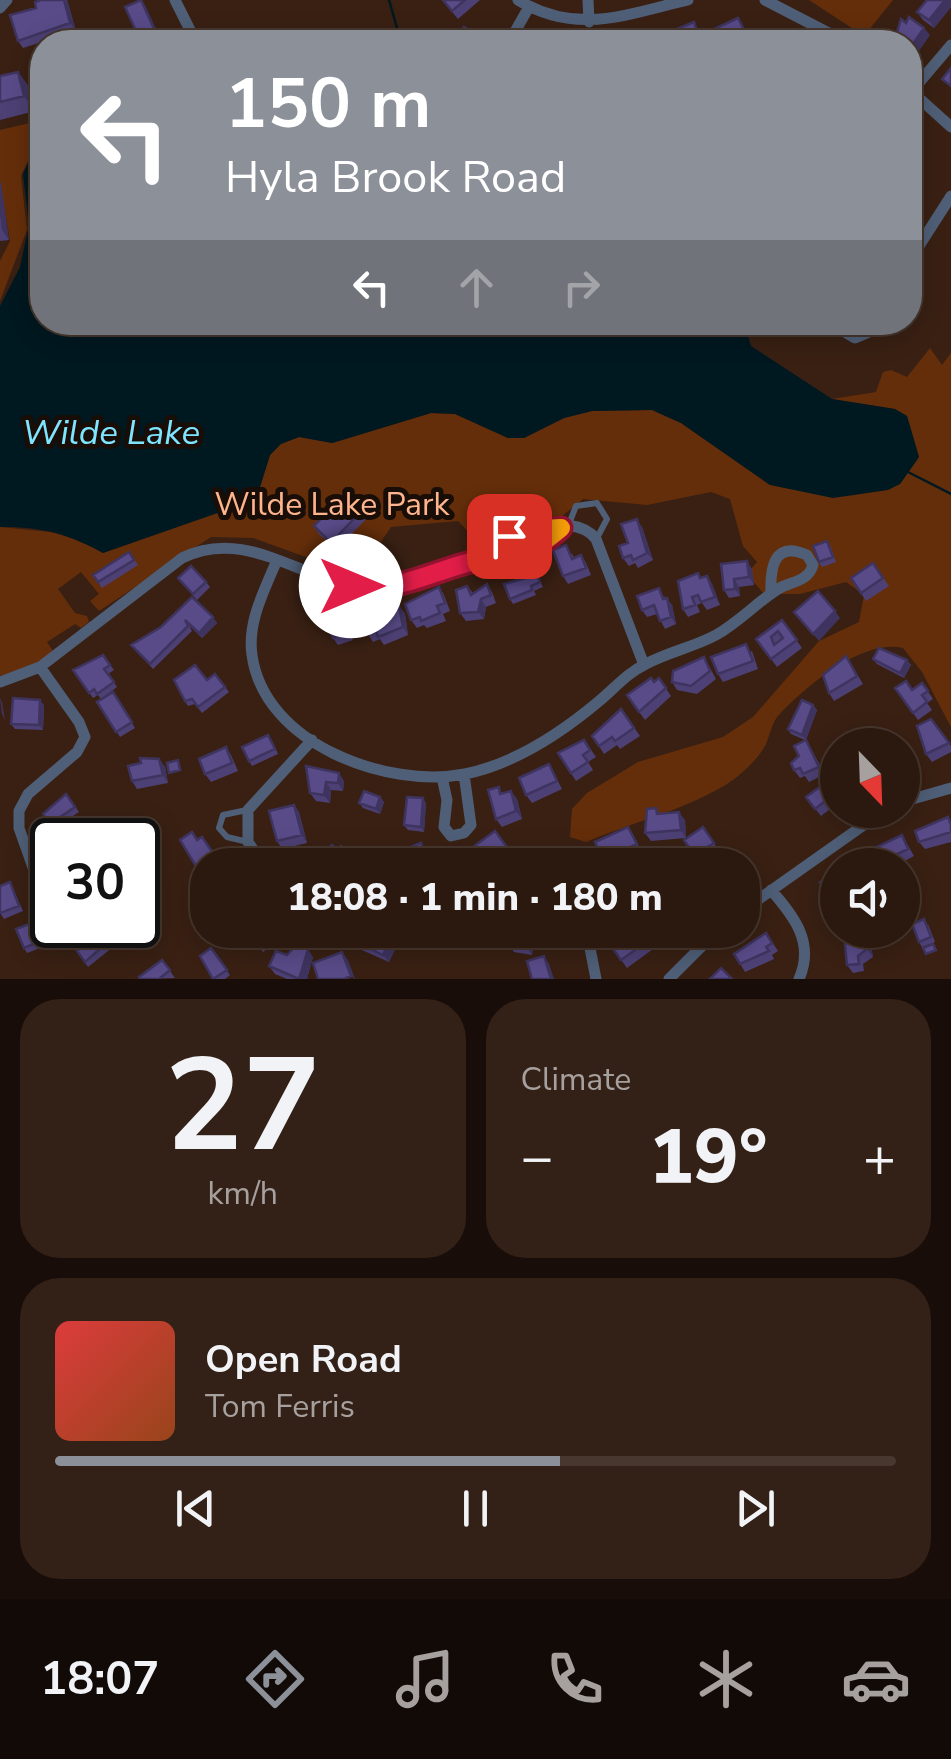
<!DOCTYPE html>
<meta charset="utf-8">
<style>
body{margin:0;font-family:"Nunito Sans",sans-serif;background:#332117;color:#f1f3f6;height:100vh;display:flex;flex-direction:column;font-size:38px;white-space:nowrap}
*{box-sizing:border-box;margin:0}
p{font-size:32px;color:#a6a09e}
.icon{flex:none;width:55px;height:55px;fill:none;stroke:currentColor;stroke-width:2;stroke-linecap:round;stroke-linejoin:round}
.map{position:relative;height:979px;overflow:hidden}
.sheet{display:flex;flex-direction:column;gap:20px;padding:20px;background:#180d08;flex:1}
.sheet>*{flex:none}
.banner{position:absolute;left:30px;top:30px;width:892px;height:305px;border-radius:40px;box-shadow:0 5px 25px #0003,0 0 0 2px #47372e;background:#8c9099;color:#fff;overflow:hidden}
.needle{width:65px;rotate:157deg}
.fabs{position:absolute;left:820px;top:728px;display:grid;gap:20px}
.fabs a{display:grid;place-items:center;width:100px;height:100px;border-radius:50%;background:#2b180e;box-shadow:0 5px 25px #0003,0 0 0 2px #47372e;font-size:50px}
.speed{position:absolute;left:30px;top:818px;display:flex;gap:20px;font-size:50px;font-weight:700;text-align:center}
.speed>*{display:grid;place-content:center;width:130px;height:130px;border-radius:50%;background:#2b180e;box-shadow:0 5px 25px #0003,0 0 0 2px #47372e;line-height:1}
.speed .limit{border:5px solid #111;border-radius:15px;background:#fff;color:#111}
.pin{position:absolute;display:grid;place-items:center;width:85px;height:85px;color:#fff;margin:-42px;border-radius:20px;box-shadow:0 5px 15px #0006}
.me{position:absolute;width:110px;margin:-55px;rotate:90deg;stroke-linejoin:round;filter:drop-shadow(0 0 8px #0008)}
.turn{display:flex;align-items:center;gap:35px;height:210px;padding:0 30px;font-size:45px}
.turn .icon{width:130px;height:130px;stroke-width:2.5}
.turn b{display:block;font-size:70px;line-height:85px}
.lanes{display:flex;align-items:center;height:95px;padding:0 30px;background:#0003;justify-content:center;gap:50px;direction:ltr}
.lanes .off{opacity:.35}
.big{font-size:75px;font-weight:800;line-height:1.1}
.sheet .tile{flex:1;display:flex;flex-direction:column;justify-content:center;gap:15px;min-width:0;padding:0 35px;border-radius:40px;background:#332117}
.sheet .dial{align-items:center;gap:0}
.dial b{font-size:130px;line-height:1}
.song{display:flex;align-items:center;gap:30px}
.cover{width:120px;height:120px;border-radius:15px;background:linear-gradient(135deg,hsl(0 70% 55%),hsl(20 70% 35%))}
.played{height:10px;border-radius:5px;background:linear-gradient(90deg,#8c9099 60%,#47372e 60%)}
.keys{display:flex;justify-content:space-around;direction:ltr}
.heat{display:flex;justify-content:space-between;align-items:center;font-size:55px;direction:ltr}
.sheet .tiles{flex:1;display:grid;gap:20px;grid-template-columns:1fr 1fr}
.tile:last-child{grid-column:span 2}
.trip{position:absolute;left:190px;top:848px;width:570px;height:100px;border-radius:40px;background:#2b180e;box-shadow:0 5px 25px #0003,0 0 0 2px #47372e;font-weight:800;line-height:100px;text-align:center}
.tabs{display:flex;height:160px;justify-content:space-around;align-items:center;background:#110a06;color:#a6a09e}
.tabs .icon{width:70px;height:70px}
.tabs .selected{color:#8c9099}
.tabs b{font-size:45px;color:#f1f3f6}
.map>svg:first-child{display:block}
</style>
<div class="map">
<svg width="951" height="979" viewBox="0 0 951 979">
<rect width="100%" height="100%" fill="#392013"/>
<path fill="#652e0a" d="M 809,0 L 893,0 L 864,36 Z
M 42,120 L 42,130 L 21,176 L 27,230 L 0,301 L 0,261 L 10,241 L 0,183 L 0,130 Z
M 930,348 L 942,365 L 951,353 L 951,727 L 922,672 L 903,648 C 862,639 806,686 778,716 C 772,723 770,734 766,744 C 758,760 738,778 722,787 C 678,812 631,823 586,842 L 570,837 L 572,809 L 587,793 L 638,762 L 723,737 L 753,717 L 819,641 L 859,622 L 864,595 L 846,582 L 800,594 L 764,594 L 752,580 L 751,569 L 757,562 L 743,546 L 730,499 L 711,492 L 647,505 L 583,499 L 562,516 L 514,527 L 480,544 L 458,521 L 391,527 L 358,576 L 253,538 L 211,537 L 99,611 L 90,601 L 99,594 L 81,572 L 58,589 L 75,613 L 87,616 L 89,622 L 81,628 L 75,624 L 47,642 L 53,651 L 34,665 L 0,676 L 0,527 L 71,534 L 103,553 L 243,504 L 260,487 L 270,455 L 280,444 L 299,437 L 333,443 L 431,413 L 455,414 L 508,438 L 524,438 L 564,418 L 592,411 L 652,410 L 681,423 L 770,485 L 900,484 L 919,457 L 907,416 L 895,409 L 832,399 L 876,392 L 883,372 L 891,370 L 907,377 Z"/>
<path fill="#001820" d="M 42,132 L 42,322 L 744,323 L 751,346 L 832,399 L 895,409 L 907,416 L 919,457 L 900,484 L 888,490 L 833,498 L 770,485 L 681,423 L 652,410 L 592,411 L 564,418 L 524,438 L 508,438 L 455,414 L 431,413 L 332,443 L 299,437 L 281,444 L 270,455 L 260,487 L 243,504 L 103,553 C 69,534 39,526 0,527 L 0,306 L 20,267 L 29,225 L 23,174 Z"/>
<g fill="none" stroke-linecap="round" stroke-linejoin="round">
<path stroke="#001820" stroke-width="2.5" d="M 389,0 L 401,42
M 908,472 L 951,494"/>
<path stroke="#4f5f77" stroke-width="6" d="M 569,524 L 576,506 L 597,503 L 607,519 L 597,538
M 247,810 L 223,815 L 219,828 L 227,837 L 248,842"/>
<path stroke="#4f5f77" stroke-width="11" d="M 175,0 L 196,42
M 518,0 C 577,36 627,14 688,0
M 588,0 L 589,22
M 765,0 L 846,42
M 0,8 L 7,0
M 509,42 L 529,7
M 910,90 L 951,127
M 912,91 L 951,45
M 910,260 L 951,196
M 828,322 L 855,338 L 867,333 L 874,322
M 277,560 C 265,589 247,622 252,655 C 264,744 387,789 465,774 C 513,764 561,733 598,702 C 614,689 627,673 646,664 C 668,652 694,647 716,635 C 739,622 756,603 778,589 C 791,581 808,582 813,565 L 807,555 C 773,540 770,569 771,594
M 472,562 C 496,537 571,507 596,539 L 644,665
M 40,667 L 79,722 L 85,737 L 77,752 L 28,794 L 19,811 L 19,828 L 52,921
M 0,682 L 40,667 L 182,558 C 248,526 302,582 366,588 C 405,592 434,569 470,562 C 515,554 523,563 561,528
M 866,745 L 868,735
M 442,777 L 447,800 L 444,827 L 451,836 L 464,833 L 471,825 L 464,774
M 902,802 L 951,788
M 28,845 L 52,871
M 264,865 L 248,842 L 248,810 L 312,740
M 771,890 C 794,916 815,943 799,979
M 742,911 L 885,810
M 56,925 L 75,925
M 314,930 L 321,934 L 332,930
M 594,930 L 590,948 L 596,979
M 669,979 L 718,930"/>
</g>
<path fill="#4d4075" d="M 41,0 L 67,0 L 76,31 L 23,48 L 18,41 Z
M 442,0 L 480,0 L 458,19 Z
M 951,0 L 951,7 L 934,28 L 923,20 L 917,12 Z
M 694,22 L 701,36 L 694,39 L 695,42 L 669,42 Z
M 742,23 L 746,33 L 740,36 L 742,40 L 737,42 L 720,42 Z
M 18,72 L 29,87 L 35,111 L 0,120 L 0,76 Z
M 0,181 L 9,240 L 0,241 Z
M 366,506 L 371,514 L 336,550 L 319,534 L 314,526 Z
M 642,527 L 653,560 L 638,568 L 635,563 L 629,566 L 623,558 Z
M 827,541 L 831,547 L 836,562 L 822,567 L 819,562 Z
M 129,552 L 138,565 L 102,588 L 93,575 Z
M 572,553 L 574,558 L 581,555 L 586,563 L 591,575 L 568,584 L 563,576 Z
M 873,563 L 889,586 L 866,601 L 851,578 Z
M 721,564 L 752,569 L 754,585 L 739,587 L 740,596 L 729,598 L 724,590 Z
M 537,575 L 543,587 L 534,591 L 536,595 L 513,604 L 510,599 Z
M 707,576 L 712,584 L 720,605 L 707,610 L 702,603 L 697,605 L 700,612 L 688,617 L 683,609 L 701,578 Z
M 178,578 L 206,582 L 210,587 L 197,600 Z
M 487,584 L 492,592 L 496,603 L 486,607 L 484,619 L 466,621 L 460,613 L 467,586 L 473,593 Z
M 439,587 L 444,595 L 450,611 L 443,614 L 446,621 L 427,628 L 424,625 L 417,628 L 411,620 Z
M 664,596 L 672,605 L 676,624 L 665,629 L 657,614 L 647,617 L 642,610 Z
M 192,597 L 217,623 L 202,638 L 189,625 L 192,631 L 153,669 L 131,645 L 161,627 Z
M 399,606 L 405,614 L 408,635 L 384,645 L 380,639 L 373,642 L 368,634 L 392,617 Z
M 353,608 L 361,628 L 350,632 L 353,640 L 338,645 L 333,638 Z
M 782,620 L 802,648 L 777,667 L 756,639 Z
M 752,651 L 758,669 L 723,682 L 718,674 Z
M 103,655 L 114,670 L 108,674 L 117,687 L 101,699 L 98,695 L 93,698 L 73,670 Z
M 846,656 L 863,684 L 834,701 L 829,693 Z
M 704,657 L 716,679 L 697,694 L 677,690 L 672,682 Z
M 873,659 L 907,660 L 911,665 L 904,678 L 877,664 Z
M 215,674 L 229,692 L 202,713 L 195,704 L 188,706 L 185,701 Z
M 659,678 L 671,696 L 645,720 L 627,695 Z
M 922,683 L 933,699 L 927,703 L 932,710 L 918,720 L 895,688 L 912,690 Z
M 113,692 L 135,728 L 120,737 L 97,702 Z
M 44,705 L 43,730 L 15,729 L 11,724 Z
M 813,705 L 817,710 L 806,740 L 825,774 L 809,782 L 805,776 L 800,778 L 794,770 L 805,740 L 791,734 L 788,729 Z
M 621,709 L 640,736 L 620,749 L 617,745 L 604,754 L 599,746 Z
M 931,719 L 951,746 L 951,752 L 932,762 L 926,754 Z
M 584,740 L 596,757 L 588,762 L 593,770 L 576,781 L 558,753 Z
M 272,741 L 278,754 L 252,766 L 249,761 Z
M 226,747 L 231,755 L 238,771 L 211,782 L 205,774 Z
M 159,759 L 165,767 L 168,783 L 137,789 L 132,781 Z
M 549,764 L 562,789 L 532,803 L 526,795 Z
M 306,766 L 344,781 L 343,791 L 331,790 L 330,803 L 316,801 L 310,793 Z
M 838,777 L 838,803 L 821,816 L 806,797 Z
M 503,793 L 517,799 L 522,819 L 502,827 L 496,819 Z
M 66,794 L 79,812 L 53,829 L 43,814 Z
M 380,797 L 384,802 L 380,814 L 363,808 L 359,803 Z
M 423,798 L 426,804 L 424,832 L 408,830 L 404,825 Z
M 294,805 L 299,812 L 307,843 L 282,849 L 277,841 Z
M 656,808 L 660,814 L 685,820 L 686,838 L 651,841 L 645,833 Z
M 951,822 L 951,842 L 925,849 L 919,842 Z
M 628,827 L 642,852 L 614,865 L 607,865 L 603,860 Z
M 703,827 L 719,851 L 715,854 L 720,862 L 715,865 L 701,865 L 684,840 Z
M 495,831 L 514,858 L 505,865 L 485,865 Z
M 902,835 L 914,856 L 903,862 L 906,869 L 902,870 L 902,865 L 872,865 L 866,852 Z
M 202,837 L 220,864 L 208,865 L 208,873 L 203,876 L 197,868 L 197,840 Z
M 10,882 L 23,911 L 4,919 L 0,913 Z
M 29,924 L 40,948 L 27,953 L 24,948 Z
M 928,924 L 935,942 L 922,947 L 919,942 Z
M 243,930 L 279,930 L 283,937 L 263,952 L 259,946 L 254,950 Z
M 511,930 L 535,930 L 532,955 L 514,952 L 509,944 Z
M 650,930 L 660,944 L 627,968 L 611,946 L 623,938 Z
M 101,931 L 113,947 L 88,967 L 77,951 Z
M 386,932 L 396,947 L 389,962 L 355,947 L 350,939 L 361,933 Z
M 766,933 L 778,951 L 772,955 L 774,959 L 745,972 L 734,954 Z
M 871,946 L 873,957 L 863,964 L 864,971 L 853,973 L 847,965 Z
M 211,948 L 230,975 L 225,979 L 212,979 Z
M 287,955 L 313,957 L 307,979 L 287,979 L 275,974 L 269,966 Z
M 162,960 L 175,978 L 140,979 Z"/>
<path fill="#3e345f" d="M 64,0 L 68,2 L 76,31 L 70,23 Z
M 141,0 L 146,7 L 162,42 L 160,42 Z
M 945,0 L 951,0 L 951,7 L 934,28 L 929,20 Z
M 924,28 L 930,35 L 915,57 L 910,48 Z
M 18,72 L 29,87 L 35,111 L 24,96 Z
M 0,181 L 1,183 L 9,240 L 2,230 L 0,216 Z
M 637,519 L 642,527 L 653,560 L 647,553 Z
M 747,561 L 752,569 L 754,585 L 749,577 Z
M 707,576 L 712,584 L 720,605 L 715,597 Z
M 734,579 L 739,587 L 740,596 L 735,589 Z
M 667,598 L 672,605 L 676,624 L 671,617 Z
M 481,599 L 486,607 L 484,619 L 478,612 Z
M 347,600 L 353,608 L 361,628 L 355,620 Z
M 399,606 L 405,614 L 408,635 L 403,627 Z
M 835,611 L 840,618 L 819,641 L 813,634 Z
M 213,617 L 217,623 L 202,638 L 199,633 Z
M 907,660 L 911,665 L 904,678 L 900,673 Z
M 0,698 L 2,702 L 5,720 L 2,714 Z
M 40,700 L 44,705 L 43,730 L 39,725 Z
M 813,705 L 817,710 L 806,740 L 802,735 Z
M 159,759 L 165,767 L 168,783 L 163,775 Z
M 339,773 L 344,781 L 343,791 L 338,783 Z
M 326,782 L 331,790 L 330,803 L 324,795 Z
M 511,791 L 517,799 L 522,819 L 516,811 Z
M 380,797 L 384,802 L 380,814 L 376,809 Z
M 423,798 L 426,804 L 424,832 L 421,827 Z
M 294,805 L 299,812 L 307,843 L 302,835 Z
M 679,812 L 685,820 L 686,838 L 681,830 Z
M 529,930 L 535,930 L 532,955 L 526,947 Z
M 386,932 L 396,947 L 389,962 L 383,955 L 384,937 Z
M 866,938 L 871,946 L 873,957 L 867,949 Z
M 308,949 L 313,957 L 307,979 L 299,979 Z
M 342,952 L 348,960 L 355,979 L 351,976 Z
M 544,956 L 549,964 L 554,979 L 551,979 Z"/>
<path fill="#594b88" stroke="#3e345f" stroke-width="2.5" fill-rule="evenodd" d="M 41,0 L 64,0 L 70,23 L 18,41 L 10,15 L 36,8 L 35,2 Z
M 141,0 L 160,42 L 141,42 L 125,7 Z
M 443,0 L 465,0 L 452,11 Z
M 927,0 L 945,0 L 929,20 L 917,12 Z
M 909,17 L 924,28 L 910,48 L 910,42 L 900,42 L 895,39 L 901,19 L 906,23 Z
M 738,18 L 743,28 L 736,31 L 738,35 L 720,42 L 714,29 Z
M 694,22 L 697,31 L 690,34 L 692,39 L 683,42 L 669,42 L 665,34 Z
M 464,27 L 482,37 L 478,42 L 459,42 L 456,40 Z
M 770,34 L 781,40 L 780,42 L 765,42 Z
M 649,35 L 652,42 L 633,42 Z
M 951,68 L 951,86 L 942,79 Z
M 18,72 L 24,96 L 0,102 L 0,76 Z
M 348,490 L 366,506 L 331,543 L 314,526 Z
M 637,519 L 647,553 L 633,560 L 631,555 L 623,558 L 619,546 L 628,543 L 621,524 Z
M 827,541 L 833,557 L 819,562 L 813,546 Z
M 566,545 L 572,559 L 581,555 L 586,568 L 563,576 L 553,550 Z
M 129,552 L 134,560 L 98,582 L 93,575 Z
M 747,561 L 749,577 L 734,579 L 735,589 L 724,590 L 721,564 Z
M 873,563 L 883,578 L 861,593 L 851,578 Z
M 191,566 L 206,582 L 193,594 L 178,578 Z
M 698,573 L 700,578 L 707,576 L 715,597 L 701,602 L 698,595 L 692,597 L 695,605 L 683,609 L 678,581 Z
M 537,575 L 540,582 L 531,586 L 532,590 L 510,599 L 504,584 Z
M 487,584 L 491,595 L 481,599 L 478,612 L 460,613 L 456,590 L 467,586 L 471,595 Z
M 439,587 L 445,603 L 437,606 L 440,613 L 421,621 L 420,617 L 411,620 L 405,604 Z
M 659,588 L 663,599 L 667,598 L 671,617 L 660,621 L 654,605 L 642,610 L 637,596 Z
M 818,591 L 835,611 L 813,634 L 794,612 Z
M 192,597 L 213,617 L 199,633 L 185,620 L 188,626 L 150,664 L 131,645 L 161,627 Z
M 347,600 L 355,620 L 345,624 L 348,632 L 333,638 L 325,616 Z
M 399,606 L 403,627 L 378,637 L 376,631 L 368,634 L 364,625 L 375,620 L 371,613 L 383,608 L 387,619 L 392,617 L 390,610 Z
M 782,620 L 797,640 L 771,659 L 756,639 ZM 778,631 L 783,638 L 774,645 L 771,637 Z
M 746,644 L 753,661 L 718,674 L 711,657 Z
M 879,648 L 907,660 L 900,673 L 873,659 Z
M 103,655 L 110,665 L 104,669 L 114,682 L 97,694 L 94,689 L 89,693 L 73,670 Z
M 846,656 L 857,676 L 829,693 L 823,675 Z
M 704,657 L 710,671 L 691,686 L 672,682 L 673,671 Z
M 195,665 L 207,680 L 215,674 L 225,687 L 198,707 L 192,699 L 185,701 L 174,680 Z
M 651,678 L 654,682 L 659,678 L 666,688 L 639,712 L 627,695 Z
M 906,681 L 912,690 L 922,683 L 928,691 L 922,695 L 927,702 L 913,713 L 895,688 Z
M 113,692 L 132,722 L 116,732 L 97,702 Z
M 13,698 L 40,700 L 39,725 L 11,724 Z
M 802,700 L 813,705 L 802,735 L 788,729 Z
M 621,709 L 634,728 L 615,741 L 612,737 L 599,746 L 592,736 Z
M 931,719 L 949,743 L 926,754 L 917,726 Z
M 268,735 L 275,749 L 249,761 L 242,747 Z
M 584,740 L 590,750 L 583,755 L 588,762 L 571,773 L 558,753 Z
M 806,740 L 819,767 L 803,774 L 800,768 L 794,770 L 791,763 L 799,756 L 794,746 Z
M 226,747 L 232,763 L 205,774 L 199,759 Z
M 140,758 L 159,759 L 163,775 L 132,781 L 128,766 L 141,763 Z
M 178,760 L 180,770 L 169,773 L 167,763 Z
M 549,764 L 557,781 L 526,795 L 519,778 Z
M 306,766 L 339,773 L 338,783 L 326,782 L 324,795 L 310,793 Z
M 836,775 L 838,791 L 815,809 L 806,797 Z
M 499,787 L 500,794 L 511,791 L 516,811 L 496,819 L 488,790 Z
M 364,791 L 380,797 L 376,809 L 359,803 Z
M 66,794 L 75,807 L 50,824 L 43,814 Z
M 407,797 L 423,798 L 421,827 L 404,825 Z
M 294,805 L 302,835 L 277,841 L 269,811 Z
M 656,808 L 657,814 L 679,812 L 681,830 L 645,833 L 647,809 Z
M 948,817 L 951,825 L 951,832 L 919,842 L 915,831 Z
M 628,827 L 637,844 L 603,860 L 595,842 Z
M 703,827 L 714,843 L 709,846 L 715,854 L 700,864 L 684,840 Z
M 74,831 L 80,840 L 61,840 Z
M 495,831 L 509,850 L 488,865 L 486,865 L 473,847 Z
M 192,832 L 197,840 L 202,837 L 215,856 L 197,868 L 180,840 Z
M 902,835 L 908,849 L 897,854 L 900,861 L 892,865 L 888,856 L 871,864 L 866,852 Z
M 421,843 L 429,865 L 415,865 L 406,849 Z
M 332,845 L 338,850 L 341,846 L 362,865 L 333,865 L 322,856 Z
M 462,855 L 469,855 L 474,865 L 439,865 Z
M 831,877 L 838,891 L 837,917 L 820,882 Z
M 10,882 L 19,906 L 0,913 L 0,886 Z
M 924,919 L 931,937 L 919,942 L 912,924 Z
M 29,924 L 36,943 L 24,948 L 16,929 Z
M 243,930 L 276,930 L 257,944 L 253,938 L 248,942 Z
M 354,930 L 361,933 L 362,930 L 383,930 L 386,932 L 384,937 L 390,939 L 383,955 L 350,939 Z
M 511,930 L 529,930 L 526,947 L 509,944 Z
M 622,930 L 650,930 L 655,936 L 621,960 L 611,946 L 623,938 L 618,932 Z
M 101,931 L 109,941 L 85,962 L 77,951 Z
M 766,933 L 772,943 L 766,947 L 769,951 L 740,964 L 734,954 Z
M 844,935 L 866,938 L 867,949 L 858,956 L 859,964 L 847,965 Z
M 297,944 L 308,949 L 299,979 L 269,966 L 276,951 L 287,955 Z
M 933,944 L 936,950 L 926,954 L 923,948 Z
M 211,948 L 227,970 L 213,979 L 200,956 Z
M 342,952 L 351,976 L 344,979 L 318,979 L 313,963 Z
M 544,956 L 551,979 L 532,979 L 527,961 Z
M 162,960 L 170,970 L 159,979 L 140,979 L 139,977 Z
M 721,968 L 732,979 L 710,979 Z"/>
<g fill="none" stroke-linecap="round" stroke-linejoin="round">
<defs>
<path id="route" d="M 351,586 C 395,593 426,574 467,563 C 514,551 518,567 561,528 L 509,536"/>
</defs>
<use href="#route" stroke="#92132f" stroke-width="25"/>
<use href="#route" stroke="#e11d48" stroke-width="18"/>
<path stroke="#f59e0b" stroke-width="18" d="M 533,550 L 561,528 L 542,529"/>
</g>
<g text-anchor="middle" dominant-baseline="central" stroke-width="10" stroke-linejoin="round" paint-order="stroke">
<g font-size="32" fill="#feb48c" stroke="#180d07">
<text x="332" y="504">Wilde Lake Park</text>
</g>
<g font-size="35" font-style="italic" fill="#7ee4ff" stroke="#180d07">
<text x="111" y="432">Wilde Lake</text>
</g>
</g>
</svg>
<div class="fabs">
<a><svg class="needle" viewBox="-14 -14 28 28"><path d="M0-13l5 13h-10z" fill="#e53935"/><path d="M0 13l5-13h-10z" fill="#a6a09e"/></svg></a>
<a><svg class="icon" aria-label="sound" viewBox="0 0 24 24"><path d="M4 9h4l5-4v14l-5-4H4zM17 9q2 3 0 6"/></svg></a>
</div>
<div class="speed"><div class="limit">30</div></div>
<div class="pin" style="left:509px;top:536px;background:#d93025"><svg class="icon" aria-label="arrive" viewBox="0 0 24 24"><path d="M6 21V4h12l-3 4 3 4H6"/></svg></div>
<svg class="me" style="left:351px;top:586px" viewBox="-20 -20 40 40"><circle r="19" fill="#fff"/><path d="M0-13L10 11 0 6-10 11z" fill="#e11d48"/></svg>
<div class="trip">18:08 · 1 min · 180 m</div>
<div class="banner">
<div class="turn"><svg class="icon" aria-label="left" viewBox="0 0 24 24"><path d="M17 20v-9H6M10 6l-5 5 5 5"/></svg><div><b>150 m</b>Hyla Brook Road</div></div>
<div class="lanes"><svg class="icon" aria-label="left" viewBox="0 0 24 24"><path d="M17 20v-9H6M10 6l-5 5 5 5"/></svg><svg class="icon off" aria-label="ahead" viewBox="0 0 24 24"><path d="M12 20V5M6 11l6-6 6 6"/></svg><svg class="icon off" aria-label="right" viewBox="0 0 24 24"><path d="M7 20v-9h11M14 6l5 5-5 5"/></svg></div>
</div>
</div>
<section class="sheet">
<div class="tiles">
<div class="tile dial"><b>27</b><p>km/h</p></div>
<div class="tile"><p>Climate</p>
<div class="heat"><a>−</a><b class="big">19°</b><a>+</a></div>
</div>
<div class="tile">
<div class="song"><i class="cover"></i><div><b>Open Road</b><p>Tom Ferris</p></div></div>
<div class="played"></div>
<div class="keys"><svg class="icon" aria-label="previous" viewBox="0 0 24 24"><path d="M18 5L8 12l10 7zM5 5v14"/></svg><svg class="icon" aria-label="pause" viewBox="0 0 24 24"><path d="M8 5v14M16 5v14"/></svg><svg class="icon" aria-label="next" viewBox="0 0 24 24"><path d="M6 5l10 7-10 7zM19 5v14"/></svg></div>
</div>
</div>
</section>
<nav class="tabs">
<b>18:07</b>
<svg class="icon selected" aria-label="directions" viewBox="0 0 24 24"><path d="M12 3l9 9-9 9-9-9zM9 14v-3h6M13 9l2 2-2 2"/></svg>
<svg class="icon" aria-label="music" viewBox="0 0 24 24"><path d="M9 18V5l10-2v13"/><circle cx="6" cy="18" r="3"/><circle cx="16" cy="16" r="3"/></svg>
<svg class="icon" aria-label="phone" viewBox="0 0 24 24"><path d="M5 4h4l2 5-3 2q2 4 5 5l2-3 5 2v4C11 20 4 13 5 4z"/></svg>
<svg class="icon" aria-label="climate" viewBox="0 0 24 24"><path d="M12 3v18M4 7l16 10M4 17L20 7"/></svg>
<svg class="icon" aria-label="car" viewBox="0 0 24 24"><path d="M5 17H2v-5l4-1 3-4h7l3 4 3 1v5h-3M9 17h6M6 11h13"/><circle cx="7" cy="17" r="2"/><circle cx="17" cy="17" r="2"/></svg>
</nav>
